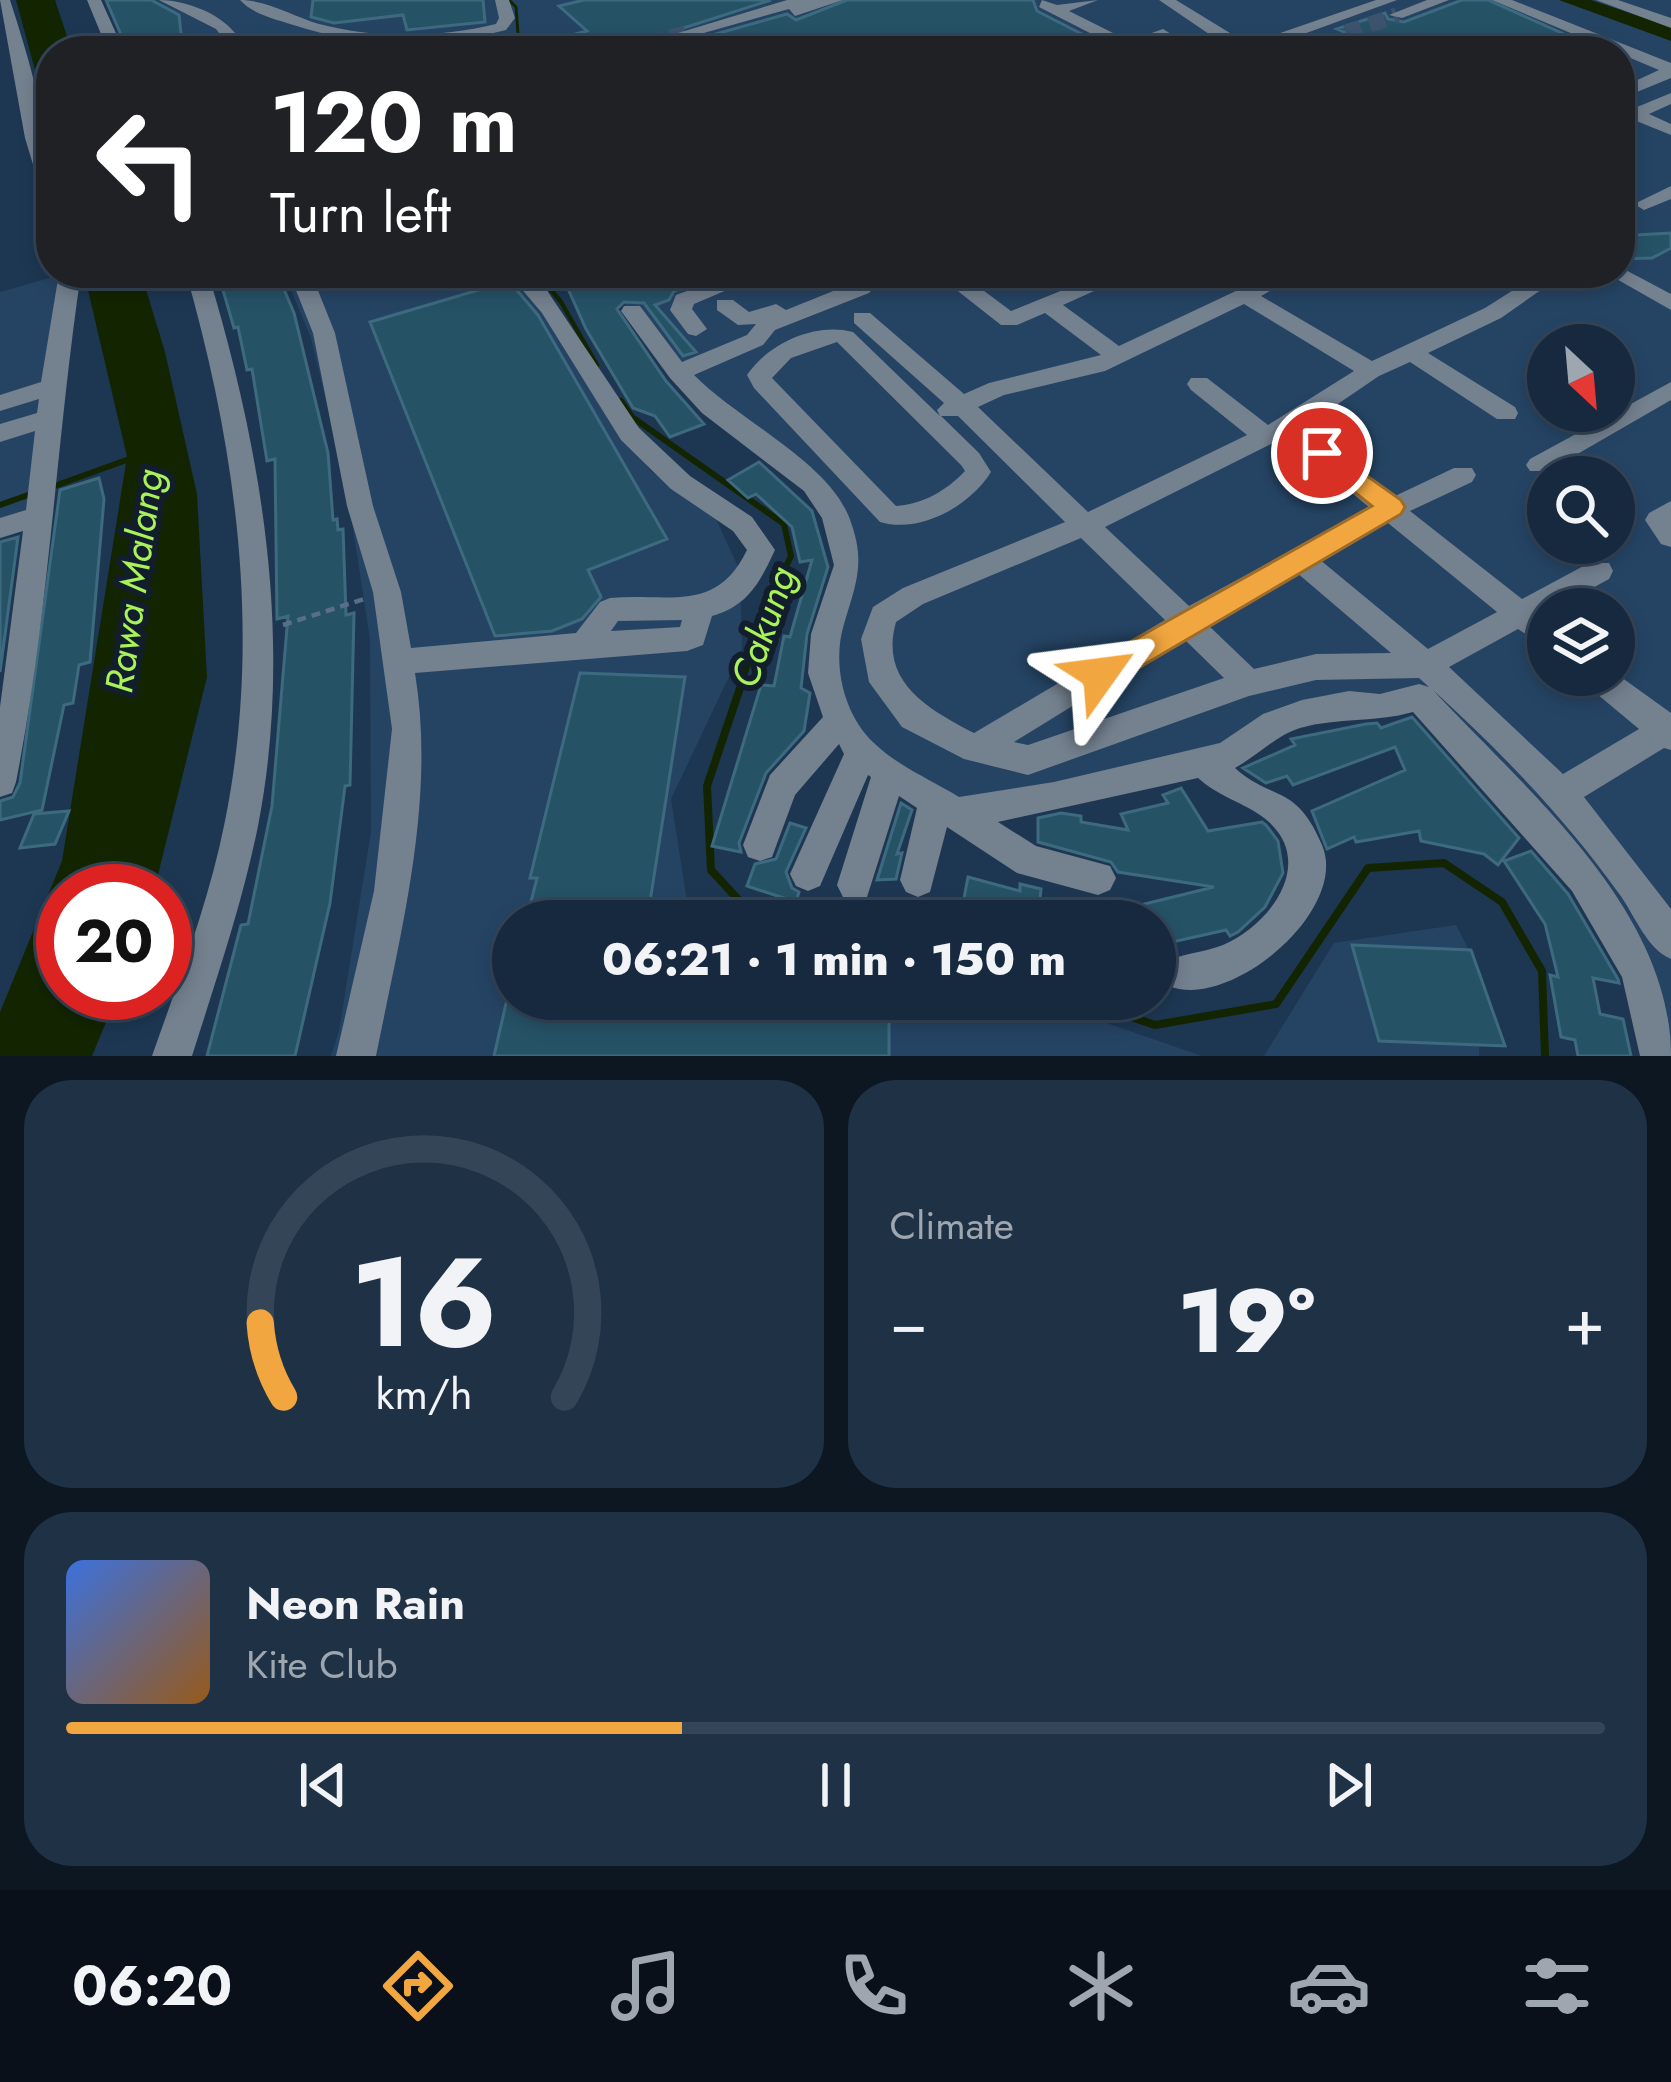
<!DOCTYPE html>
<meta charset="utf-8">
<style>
body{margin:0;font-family:Jost,sans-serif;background:#1f3145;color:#f1f3f6;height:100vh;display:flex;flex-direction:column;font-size:45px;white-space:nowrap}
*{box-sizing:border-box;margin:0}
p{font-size:39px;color:#9ea6b0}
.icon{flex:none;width:66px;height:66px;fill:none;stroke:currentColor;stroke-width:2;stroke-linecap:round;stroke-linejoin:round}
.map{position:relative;height:1056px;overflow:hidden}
.panel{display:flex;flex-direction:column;gap:24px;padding:24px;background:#0c1722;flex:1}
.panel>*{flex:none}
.guide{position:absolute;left:36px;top:36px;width:1599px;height:252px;border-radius:48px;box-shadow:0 6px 18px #0003,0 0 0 3px #354558;background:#202124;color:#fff;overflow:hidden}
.needle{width:78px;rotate:154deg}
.fabs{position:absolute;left:1527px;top:324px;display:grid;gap:24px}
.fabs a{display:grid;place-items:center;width:108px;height:108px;border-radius:50%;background:#16293e;box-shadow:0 6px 18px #0003,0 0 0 3px #354558;font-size:60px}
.speed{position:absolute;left:36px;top:864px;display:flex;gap:24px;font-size:60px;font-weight:700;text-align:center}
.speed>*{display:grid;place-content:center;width:156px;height:156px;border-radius:50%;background:#16293e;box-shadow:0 6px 18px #0003,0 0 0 3px #354558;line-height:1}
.speed .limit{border:18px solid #d22;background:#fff;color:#111}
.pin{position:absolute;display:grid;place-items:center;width:102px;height:102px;color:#fff;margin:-51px;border:6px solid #fff;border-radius:50%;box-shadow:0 3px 12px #0007}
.me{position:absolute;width:132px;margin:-66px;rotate:59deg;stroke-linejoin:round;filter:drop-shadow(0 0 9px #0008)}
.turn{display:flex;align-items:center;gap:42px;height:252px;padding:0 36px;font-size:54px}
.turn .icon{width:156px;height:156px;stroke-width:2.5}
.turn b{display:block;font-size:84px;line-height:102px}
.big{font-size:90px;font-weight:800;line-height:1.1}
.panel .tile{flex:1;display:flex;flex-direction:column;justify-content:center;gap:18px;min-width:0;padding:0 42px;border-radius:48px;background:#1f3145}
.panel .dial{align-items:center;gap:0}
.dial svg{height:312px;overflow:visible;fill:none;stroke:#354558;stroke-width:7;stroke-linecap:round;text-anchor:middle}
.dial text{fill:#f1f3f6;stroke:none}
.song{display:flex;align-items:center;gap:36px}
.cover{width:144px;height:144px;border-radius:18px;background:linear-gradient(135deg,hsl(220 70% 55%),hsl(30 70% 35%))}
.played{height:12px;border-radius:6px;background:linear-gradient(90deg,#f1a63f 40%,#354558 40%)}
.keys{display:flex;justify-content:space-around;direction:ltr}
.heat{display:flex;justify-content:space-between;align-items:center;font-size:66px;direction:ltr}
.panel .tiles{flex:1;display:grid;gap:24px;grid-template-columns:1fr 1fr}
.tile:last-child{grid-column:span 2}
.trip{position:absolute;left:492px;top:900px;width:684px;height:120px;border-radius:60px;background:#16293e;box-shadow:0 6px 18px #0003,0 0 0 3px #354558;font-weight:800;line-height:120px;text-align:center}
.tab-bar{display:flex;height:192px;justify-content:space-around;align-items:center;background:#091019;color:#9ea6b0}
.tab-bar .icon{width:84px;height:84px}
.tab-bar .current{color:#f1a63f}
.tab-bar b{font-size:54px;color:#f1f3f6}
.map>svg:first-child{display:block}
</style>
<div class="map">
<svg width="1671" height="1056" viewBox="0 0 1671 1056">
<rect width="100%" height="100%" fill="#1d3753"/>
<path fill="#254464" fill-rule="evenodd" d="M 137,0 L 1671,0 L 1671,1056 L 1609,917 L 1429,704 L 1380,718 L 1364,700 L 1230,755 L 941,802 L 856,735 L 832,700 L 837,616 L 834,495 L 667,366 L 603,273 L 1620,273 L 1620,51 L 181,51 ZM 1548,345 L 1614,345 L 1614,411 L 1548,411 ZM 1548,477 L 1614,477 L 1614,543 L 1548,543 ZM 1548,609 L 1614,609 L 1614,675 L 1548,675 Z
M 284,273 L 522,273 L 603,409 L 651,471 L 716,519 L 740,571 L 742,649 L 671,799 L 688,908 L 711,921 L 513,921 L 513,999 L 1037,999 L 1202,1056 L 331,1056 L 339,1031 L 371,832 L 370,639 L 346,483 L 311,338 Z
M 57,276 L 57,281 L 66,279 L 24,530 L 0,539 L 0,292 Z
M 1456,925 L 1482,975 L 1479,1056 L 1264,1056 L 1334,943 Z"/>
<path fill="#132500" d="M 16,0 L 55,0 L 72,51 L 51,51 L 51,129 Z
M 84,273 L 141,273 L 165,352 L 197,494 L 207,677 L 154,891 L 63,891 L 63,993 L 118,993 L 92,1056 L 0,1056 L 0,1012 L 62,861 L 127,457 Z"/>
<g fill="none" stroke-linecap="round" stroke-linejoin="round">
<path stroke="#132500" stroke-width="3" d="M 478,51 L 518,34 L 516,7 L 509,0"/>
<path stroke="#132500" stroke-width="4.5" d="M 537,273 L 561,302 L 597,365"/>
<path stroke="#132500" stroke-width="6" d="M 621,401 L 632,417 L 784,524 L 791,556 L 767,606 L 739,691
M 49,488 L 132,458
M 0,505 L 31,494"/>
<path stroke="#132500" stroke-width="8" d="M 740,688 L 707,786 L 711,870 L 758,921
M 1078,999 L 1155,1025 L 1276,1004 L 1368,868 L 1444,863 L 1502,902 L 1542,971 L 1545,1056"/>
<path fill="#132500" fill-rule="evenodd" d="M 1559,0 L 1591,0 L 1671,27 L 1671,41 Z"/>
</g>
<path fill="#265266" stroke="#3e6a7f" stroke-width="3" d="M 106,0 L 151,0 L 179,15 L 183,51 L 128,51 Z
M 313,0 L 483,0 L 485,22 L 407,30 L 403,15 L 334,23 L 311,17 Z
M 584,0 L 771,0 L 674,31 L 687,42 L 787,14 L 796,20 L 847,0 L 1033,0 L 1037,11 L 1115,51 L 533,51 L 532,45 L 587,31 L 559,6 Z
M 1462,0 L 1488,0 L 1602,51 L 1320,51 L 1354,36 L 1337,29 L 1385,13 L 1388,19 L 1404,22 Z
M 1671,233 L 1671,248 L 1652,258 L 1620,259 L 1620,236 Z
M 218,273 L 277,273 L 294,313 L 328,453 L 333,520 L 337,519 L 338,530 L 343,529 L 346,615 L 354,613 L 350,785 L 345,786 L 330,903 L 295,1056 L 207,1056 L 241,925 L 248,924 L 272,806 L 288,616 L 277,619 L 275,459 L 267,461 L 252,369 L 247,370 L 238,327 L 234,328 Z
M 561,273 L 723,273 L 674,291 L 669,300 L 655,305 L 696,352 L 683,356 L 644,303 L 624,302 L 617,309 L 666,381 L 704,424 L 670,437 L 655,416 L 633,408 L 586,329 Z
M 509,281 L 538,315 L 667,539 L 588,570 L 601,597 L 582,619 L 552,631 L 495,636 L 370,322 Z
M 759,462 L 812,511 L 828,567 L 807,634 L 801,688 L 810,693 L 804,731 L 766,773 L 739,843 L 741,852 L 712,846 L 761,685 L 774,686 L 784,636 L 790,637 L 812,560 L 800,562 L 792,527 L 756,494 L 748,498 L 728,480 Z
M 99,478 L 104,499 L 90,662 L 79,665 L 73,703 L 64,705 L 42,810 L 0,820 L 0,801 L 13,797 L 20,783 L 60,490 Z
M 18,537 L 0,672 L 0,542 Z
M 580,673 L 685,677 L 647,921 L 526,921 L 537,878 L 530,878 Z
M 1412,717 L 1519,838 L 1498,865 L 1484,854 L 1421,841 L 1419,831 L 1356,842 L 1354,837 L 1327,849 L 1312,811 L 1405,770 L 1395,747 L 1293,785 L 1287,776 L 1266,783 L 1243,768 L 1295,745 L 1291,739 L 1366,724 L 1377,723 L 1381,728 Z
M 1181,788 L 1208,831 L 1262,822 L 1266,825 L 1278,841 L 1283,873 L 1265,907 L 1238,932 L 1230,936 L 1226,930 L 1172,942 L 1175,948 L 1155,953 L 1155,921 L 1138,921 L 1132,907 L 1214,887 L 1118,872 L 1111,862 L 1038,842 L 1038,818 L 1061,813 L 1081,816 L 1081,822 L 1128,830 L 1121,814 L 1168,803 L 1163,795 Z
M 901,803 L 912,810 L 897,854 L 902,853 L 896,879 L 877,880 Z
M 69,811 L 55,844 L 20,848 L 34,814 Z
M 790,823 L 806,828 L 786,872 L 792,888 L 799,892 L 796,902 L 747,886 L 755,864 L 776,859 Z
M 1531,851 L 1568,894 L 1618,979 L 1619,983 L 1593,978 L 1600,1014 L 1623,1019 L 1631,1056 L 1578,1056 L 1575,1040 L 1561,1037 L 1550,975 L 1558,977 L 1545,924 L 1504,861 Z
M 968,877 L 1020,891 L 1020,884 L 1041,889 L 1038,921 L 987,921 L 961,914 Z
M 1352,945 L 1471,950 L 1505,1046 L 1379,1041 Z
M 507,999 L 634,999 L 632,1013 L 701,1016 L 703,999 L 889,999 L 889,1056 L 494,1056 Z"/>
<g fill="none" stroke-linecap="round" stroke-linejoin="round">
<path stroke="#3b536d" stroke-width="16" stroke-dasharray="16 9" stroke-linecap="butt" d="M 1346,33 L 1397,15
M 622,51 L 686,33"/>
<path stroke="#596f87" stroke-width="4.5" stroke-dasharray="9 6" stroke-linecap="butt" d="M 283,625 L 364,599"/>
<path fill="#74818f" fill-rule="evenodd" d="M 0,0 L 10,0 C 30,62 51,132 51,197 L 41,191 L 25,138 Z
M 87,0 L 101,0 L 124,51 L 108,51 Z
M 159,0 C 184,0 218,12 235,33 L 232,51 L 216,51 L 219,33 L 216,29 Z
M 240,0 C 266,0 293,16 319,24 C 377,39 438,38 496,24 L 499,18 L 495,0 L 509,0 L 515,18 L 506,30 C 433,49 363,48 290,24 C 272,18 253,14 240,0 Z
M 787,0 L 843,0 L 795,16 L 789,9 L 686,38 L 678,33 Z
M 1042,0 L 1057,5 L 1098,0 L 1069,11 L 1129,41 L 1163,29 L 1171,34 L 1141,47 L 1145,51 L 1125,51 L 1039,7 Z
M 1159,0 L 1176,0 L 1248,44 L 1376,0 L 1397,0 L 1257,51 L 1234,51 Z
M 1427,0 L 1449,0 L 1402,18 L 1389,15 Z
M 1492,0 L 1512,0 L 1671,63 L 1671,78 L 1620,99 L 1620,88 L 1659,70 Z
M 1596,0 L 1618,0 L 1671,18 L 1671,28 Z
M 1190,36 L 1196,38 L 1196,44 L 1176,51 L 1153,51 Z
M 1671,93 L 1671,104 L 1649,114 L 1671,124 L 1671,135 L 1634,120 L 1620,125 L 1620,114 Z
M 1671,186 L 1671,199 L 1644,210 L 1634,204 Z
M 1620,267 L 1671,294 L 1671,310 L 1606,273 L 1620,273 Z
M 59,273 L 81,273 C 56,442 49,614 16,782 L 12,793 L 0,797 L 0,707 L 23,531 L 0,538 L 0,518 L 26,510 L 35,431 L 0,442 L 0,424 L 37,413 L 39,399 L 0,411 L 0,395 L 41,382 Z
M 186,273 L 208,273 C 262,451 294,641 258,826 C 242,905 216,980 192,1056 L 152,1056 C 179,979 209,902 225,821 C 262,637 237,452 186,273 Z
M 289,273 L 311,273 L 335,333 L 373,506 L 401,592 L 411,648 L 576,633 L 600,602 L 610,598 C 669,593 716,614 747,550 L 733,531 L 671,489 L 621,440 L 542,313 L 508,273 L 531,273 L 544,286 L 639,428 L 690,476 L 752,517 L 775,550 C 760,582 748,606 712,616 L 703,645 L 687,651 L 415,673 C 436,800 401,931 376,1056 L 336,1056 L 374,891 L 392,729 L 373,592 L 347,506 L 313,333 ZM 682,620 L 680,627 L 611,631 L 618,621 Z
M 736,273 L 767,273 L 694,304 L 692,309 L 707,329 L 696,336 L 688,334 L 670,310 L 676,295 Z
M 864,273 L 887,273 L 869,293 L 775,330 L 763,345 L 694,375 C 737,419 827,461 849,517 C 866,561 857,581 844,624 C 832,663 843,714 874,743 C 896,765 933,781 959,797 L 1054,782 L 1220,743 L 1263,714 L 1302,700 L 1349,691 L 1380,694 L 1419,684 L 1429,687 L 1419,678 L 1316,680 L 1249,696 L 1028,775 L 964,759 L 902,727 L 869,682 L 861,639 L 873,607 L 903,588 L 1065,522 L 958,416 L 941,416 L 979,453 L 991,472 C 970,506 920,534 880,522 L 754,388 L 747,375 C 769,343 815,322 853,332 L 940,416 L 937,410 L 944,403 L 854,323 L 854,313 L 870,313 L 964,394 L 989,383 L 1101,355 L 1045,313 L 1017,325 L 1001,325 L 935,273 L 960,273 L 1011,311 L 1105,273 L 1134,273 L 1063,305 L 1119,346 L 1274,273 L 1302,273 L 1261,296 L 1372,361 L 1485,308 L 1540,273 L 1565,273 L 1501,318 L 1428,353 L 1515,407 L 1518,413 L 1515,419 L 1497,419 L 1410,362 L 1379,376 L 1304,427 L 1393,497 L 1454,468 L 1472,468 L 1476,475 L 1472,482 L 1410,511 L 1522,599 L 1589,563 L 1609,563 L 1613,571 L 1609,579 L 1542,616 L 1548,620 L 1548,649 L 1518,629 L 1449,667 L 1563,774 L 1639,729 L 1585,684 L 1581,675 L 1614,672 L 1671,713 L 1671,750 L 1664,748 L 1584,797 L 1671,909 L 1671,959 C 1647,949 1635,916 1620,895 C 1566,819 1502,753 1433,690 C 1526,790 1671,909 1671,1056 L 1640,1056 L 1622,977 L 1572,891 L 1413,712 C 1375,723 1339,717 1300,728 C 1275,736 1257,756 1235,768 C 1273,802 1296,783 1322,845 C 1350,910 1230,1011 1169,986 L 1163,973 L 1169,960 C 1186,953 1206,952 1223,945 C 1270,925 1315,864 1269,822 C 1249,804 1220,798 1198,778 L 998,822 L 1036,846 L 1110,866 L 1116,878 L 1110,890 L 1098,895 L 1017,873 L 947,827 L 930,892 L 918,897 L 906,892 L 900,880 L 917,808 L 899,796 L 867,897 L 855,902 L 843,897 L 837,885 L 871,777 L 868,775 L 820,886 L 808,891 L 796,886 L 790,874 L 844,754 L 839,744 L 795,795 L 772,857 L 760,861 L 748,857 L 743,845 L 770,775 L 823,717 L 808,673 L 811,634 L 834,565 L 822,518 L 804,491 L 702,413 L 670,378 L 621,311 L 624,306 L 640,306 L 682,362 L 747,335 L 756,324 L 738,325 L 717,310 L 717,300 L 733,300 L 749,312 L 776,304 L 786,310 L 853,283 ZM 1244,304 L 1354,371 L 1268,425 L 1207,378 L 1191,378 L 1187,384 L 1191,390 L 1247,435 L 1088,512 L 978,407 L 1004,395 L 1105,371 ZM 837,342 L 961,465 L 965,471 C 946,491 923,504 896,506 L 772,378 L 791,358 ZM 1285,437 L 1370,508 L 1189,606 L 1105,527 ZM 1388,523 L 1497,612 L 1428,649 L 1319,559 ZM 1081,538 L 1165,620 L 974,733 C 928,709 879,682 896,622 L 923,604 ZM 1296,572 L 1391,653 L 1316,654 L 1254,669 L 1207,624 ZM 1183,638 L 1224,678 L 1028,745 L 1014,742 Z
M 1671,382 L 1671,400 L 1548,471 L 1530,471 L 1526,465 L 1530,459 Z
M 1671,501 L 1671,547 L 1661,544 L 1645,520 L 1649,513 Z"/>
</g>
<path fill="#f1a63f" stroke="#9d6c29" stroke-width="3" d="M 1322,444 L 1401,500 L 1405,507 L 1401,514 L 1111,684 L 1100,687 L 1089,684 L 1085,674 L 1089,665 L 1372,506 L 1313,459 L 1309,453 L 1313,447 Z"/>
<g text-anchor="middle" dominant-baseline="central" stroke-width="12" stroke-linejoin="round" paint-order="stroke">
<g font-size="39" font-style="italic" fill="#aaf259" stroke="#121e2b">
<text transform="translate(134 581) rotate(-82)">Rawa Malang</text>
<text transform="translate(763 627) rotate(-71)">Cakung</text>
</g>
</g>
</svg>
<div class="fabs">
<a><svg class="needle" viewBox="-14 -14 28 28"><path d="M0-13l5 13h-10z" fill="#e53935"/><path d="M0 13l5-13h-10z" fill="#9ea6b0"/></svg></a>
<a><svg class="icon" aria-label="search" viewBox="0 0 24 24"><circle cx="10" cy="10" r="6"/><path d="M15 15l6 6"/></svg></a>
<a><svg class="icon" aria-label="layers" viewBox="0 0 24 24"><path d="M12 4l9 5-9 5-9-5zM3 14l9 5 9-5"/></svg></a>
</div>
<div class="speed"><div class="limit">20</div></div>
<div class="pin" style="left:1322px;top:453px;background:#d93025"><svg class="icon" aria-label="arrive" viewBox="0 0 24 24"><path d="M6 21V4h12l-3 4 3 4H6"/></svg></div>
<svg class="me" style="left:1100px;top:674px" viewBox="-20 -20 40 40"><path d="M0-17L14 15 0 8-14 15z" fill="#f1a63f" stroke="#fff" stroke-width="4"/></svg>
<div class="trip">06:21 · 1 min · 150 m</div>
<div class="guide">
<div class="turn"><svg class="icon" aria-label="left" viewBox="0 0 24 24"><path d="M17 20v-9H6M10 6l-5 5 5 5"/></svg><div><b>120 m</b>Turn left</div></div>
</div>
</div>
<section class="panel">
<div class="tiles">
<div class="tile dial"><svg viewBox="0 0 100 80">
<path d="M14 69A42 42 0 1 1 86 69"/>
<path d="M14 69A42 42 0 0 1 8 50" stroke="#f1a63f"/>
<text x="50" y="56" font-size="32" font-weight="700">16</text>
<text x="50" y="72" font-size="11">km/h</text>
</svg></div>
<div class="tile"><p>Climate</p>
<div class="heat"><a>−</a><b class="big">19°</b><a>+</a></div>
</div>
<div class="tile">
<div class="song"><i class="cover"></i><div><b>Neon Rain</b><p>Kite Club</p></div></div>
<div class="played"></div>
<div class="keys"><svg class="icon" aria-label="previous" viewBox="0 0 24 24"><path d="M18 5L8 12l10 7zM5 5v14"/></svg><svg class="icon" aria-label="pause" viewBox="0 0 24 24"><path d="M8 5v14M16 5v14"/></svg><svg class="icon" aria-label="next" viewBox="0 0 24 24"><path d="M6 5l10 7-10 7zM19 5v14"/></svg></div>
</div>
</div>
</section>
<nav class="tab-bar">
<b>06:20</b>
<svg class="icon current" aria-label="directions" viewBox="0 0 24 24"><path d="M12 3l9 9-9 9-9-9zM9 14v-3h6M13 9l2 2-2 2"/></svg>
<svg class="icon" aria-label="music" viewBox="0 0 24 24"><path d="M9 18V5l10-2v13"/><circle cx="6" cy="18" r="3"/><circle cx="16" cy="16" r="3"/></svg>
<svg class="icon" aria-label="phone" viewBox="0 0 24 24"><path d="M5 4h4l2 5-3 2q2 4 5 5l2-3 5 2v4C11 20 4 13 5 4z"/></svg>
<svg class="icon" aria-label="climate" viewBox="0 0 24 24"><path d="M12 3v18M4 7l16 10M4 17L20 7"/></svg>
<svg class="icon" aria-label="car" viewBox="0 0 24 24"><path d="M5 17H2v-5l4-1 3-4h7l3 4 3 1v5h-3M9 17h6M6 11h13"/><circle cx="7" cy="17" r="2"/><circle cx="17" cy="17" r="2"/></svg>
<svg class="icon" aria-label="filters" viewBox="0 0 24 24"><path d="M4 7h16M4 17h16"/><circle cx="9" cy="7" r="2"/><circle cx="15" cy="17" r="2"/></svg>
</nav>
